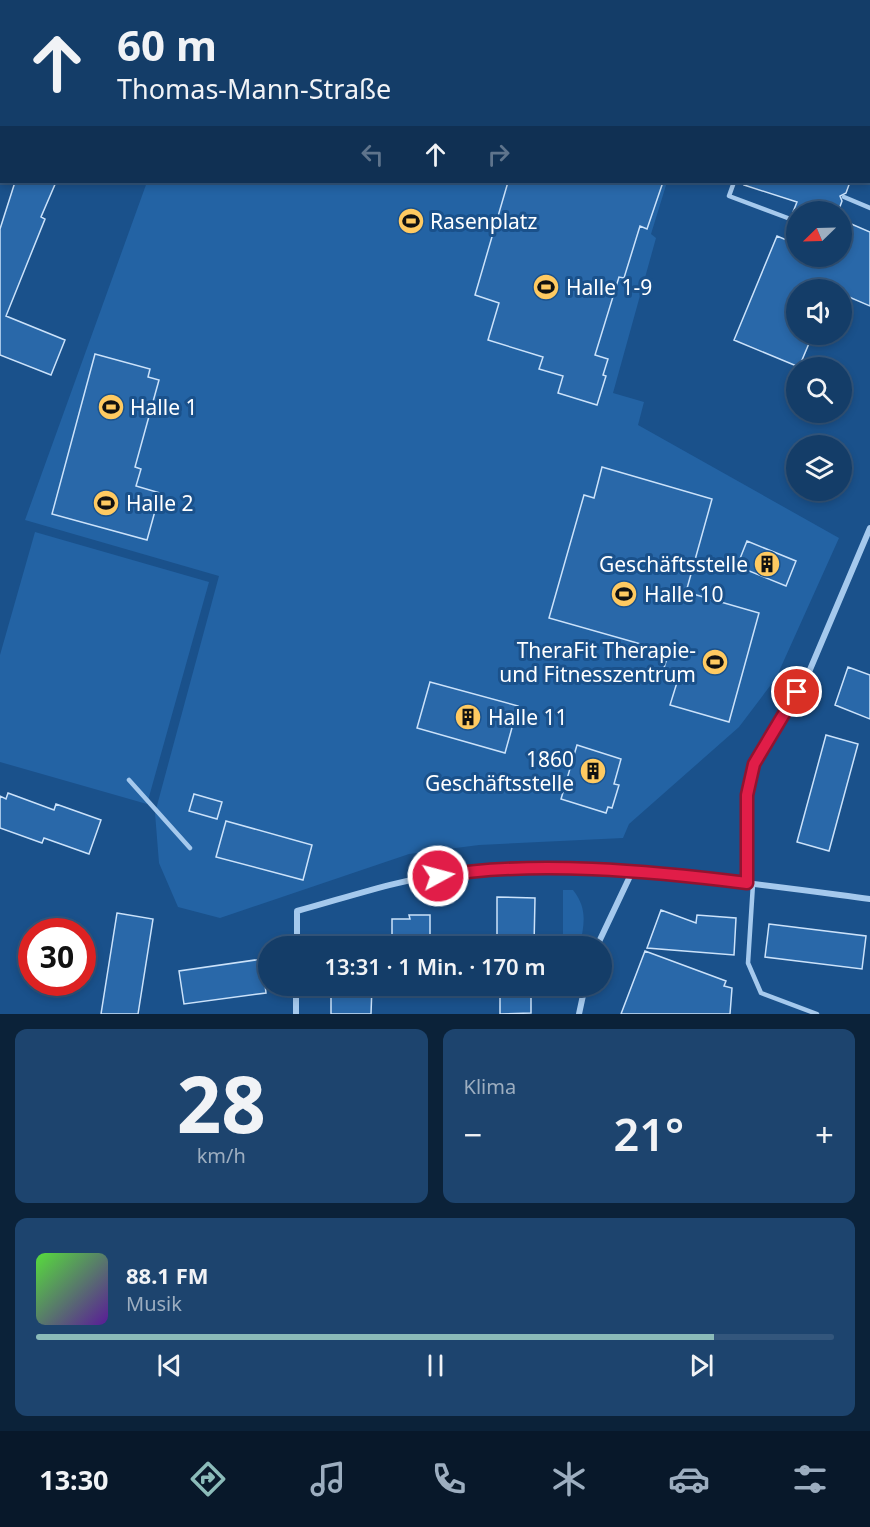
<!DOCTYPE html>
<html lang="de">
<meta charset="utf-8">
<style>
body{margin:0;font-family:"Noto Sans",sans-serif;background:#1d446e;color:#f1f3f6;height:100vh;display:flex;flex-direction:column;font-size:22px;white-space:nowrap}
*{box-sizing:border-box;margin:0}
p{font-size:20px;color:#9daec0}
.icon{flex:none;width:33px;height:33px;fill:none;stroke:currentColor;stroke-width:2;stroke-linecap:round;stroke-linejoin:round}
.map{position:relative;height:1014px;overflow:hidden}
.side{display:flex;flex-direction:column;gap:15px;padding:15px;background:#0b2239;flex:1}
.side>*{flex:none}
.top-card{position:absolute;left:0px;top:0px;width:870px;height:183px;box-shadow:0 3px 9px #0003,0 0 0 2px #33567c;background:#143d68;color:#f1f3f6;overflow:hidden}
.needle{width:39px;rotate:247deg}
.buttons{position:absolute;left:786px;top:201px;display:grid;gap:12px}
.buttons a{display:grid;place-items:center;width:66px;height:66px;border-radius:50%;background:#143d68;box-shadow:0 3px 9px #0003,0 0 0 2px #33567c;font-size:30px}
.speed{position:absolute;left:18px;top:918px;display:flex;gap:12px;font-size:30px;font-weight:700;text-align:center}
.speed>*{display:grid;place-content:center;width:78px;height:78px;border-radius:50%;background:#143d68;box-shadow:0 3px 9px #0003,0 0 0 2px #33567c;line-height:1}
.speed .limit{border:9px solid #d22;background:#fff;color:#111}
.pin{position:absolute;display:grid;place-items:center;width:51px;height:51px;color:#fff;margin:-26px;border:3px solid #fff;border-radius:50%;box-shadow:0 2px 6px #0007}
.me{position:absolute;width:66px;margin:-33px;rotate:83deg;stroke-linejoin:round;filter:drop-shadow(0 0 4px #0008)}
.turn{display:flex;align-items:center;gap:21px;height:126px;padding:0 18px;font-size:27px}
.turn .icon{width:78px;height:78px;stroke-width:2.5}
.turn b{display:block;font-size:42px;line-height:51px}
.lanes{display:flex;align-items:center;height:57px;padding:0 18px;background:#0003;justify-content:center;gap:30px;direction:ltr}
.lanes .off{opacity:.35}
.big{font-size:45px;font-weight:600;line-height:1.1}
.side .card{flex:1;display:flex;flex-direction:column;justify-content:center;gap:9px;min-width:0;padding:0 21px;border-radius:12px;background:#1d446e}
.side .dial{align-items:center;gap:0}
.dial b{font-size:78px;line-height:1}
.song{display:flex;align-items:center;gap:18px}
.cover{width:72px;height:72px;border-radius:9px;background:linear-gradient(135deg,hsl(110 70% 55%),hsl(270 70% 35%))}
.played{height:6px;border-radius:3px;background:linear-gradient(90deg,#8bbbb9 85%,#33567c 85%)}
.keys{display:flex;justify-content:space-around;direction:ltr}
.heat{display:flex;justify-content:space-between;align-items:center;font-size:33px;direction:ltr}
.side .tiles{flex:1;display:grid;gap:15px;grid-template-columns:1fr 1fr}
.card:last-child{grid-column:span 2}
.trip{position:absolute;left:258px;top:936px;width:354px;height:60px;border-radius:30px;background:#143d68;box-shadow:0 3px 9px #0003,0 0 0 2px #33567c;font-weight:600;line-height:60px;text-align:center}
.dock{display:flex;height:96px;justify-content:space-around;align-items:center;background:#08182a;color:#9daec0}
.dock .icon{width:42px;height:42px}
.dock .current{color:#8bbbb9}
.dock b{font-size:27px;color:#f1f3f6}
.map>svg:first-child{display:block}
</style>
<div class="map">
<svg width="870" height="1014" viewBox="0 0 870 1014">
<rect width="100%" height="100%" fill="#1a518b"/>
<path fill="#2363a4" d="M 221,0 L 612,0 L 616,1 L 220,1 Z
M 147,182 L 667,182 L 651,234 L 656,238 L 613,393 L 644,402 L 638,425 L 839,538 L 776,678 L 739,727 L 629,824 L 623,838 L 479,845 L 409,854 L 220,918 L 178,907 L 159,863 L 155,813 L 219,576 L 25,520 Z
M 35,532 L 209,582 L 147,804 L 0,762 L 0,655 Z
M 563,890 L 573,890 C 588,909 584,924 580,946 L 563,946 Z"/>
<path fill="#2968a9" stroke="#cbe2fa" stroke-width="1.5" d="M 15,182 L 56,182 L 41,217 L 45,219 L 6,316 L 65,340 L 51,375 L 0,355 L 0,229 Z
M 508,182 L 663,182 L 647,229 L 640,226 L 624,278 L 619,277 L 595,355 L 608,359 L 603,375 L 606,376 L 597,405 L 558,393 L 563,376 L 539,369 L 543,357 L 488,340 L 499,303 L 475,295 Z
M 745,182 L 850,182 L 846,193 L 840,196 L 842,201 L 838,212 L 793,212 L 797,202 L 744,185 Z
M 842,220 L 870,232 L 870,306 L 842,294 L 842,290 L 796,290 L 796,334 L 813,334 L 799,367 L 734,340 L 777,236 L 796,244 L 796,256 L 842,256 Z
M 95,354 L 150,369 L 148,377 L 159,380 L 135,467 L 141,469 L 136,486 L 160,493 L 147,540 L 52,514 Z
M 602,467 L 712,499 L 686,592 L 759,613 L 729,722 L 670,705 L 679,676 L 663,671 L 669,652 L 549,618 L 584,495 L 594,498 Z
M 747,541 L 796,561 L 786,586 L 737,566 Z
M 848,667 L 870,675 L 870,719 L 835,705 Z
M 430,682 L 518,706 L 505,753 L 417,728 Z
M 826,735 L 858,744 L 829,851 L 797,842 Z
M 577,745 L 621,759 L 614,784 L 619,785 L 612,808 L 608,807 L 606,813 L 561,799 Z
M 8,793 L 54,810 L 56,804 L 101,820 L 89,854 L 44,838 L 42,843 L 0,828 L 0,796 L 6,799 Z
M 194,794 L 222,802 L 217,819 L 189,811 Z
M 226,821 L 312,845 L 303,880 L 216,857 Z
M 497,897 L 535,898 L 534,946 L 497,946 Z
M 661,910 L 696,923 L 697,915 L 736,918 L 734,955 L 647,948 Z
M 117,913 L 153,919 L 138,1014 L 101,1014 Z
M 409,915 L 430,915 L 430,940 L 415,940 L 415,946 L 392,946 L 392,919 L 410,919 Z
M 769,924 L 866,936 L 862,969 L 765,957 Z
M 645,951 L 726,981 L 724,986 L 732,988 L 730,1014 L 621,1014 Z
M 262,959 L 266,993 L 184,1004 L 179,971 Z
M 331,986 L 372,986 L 371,1014 L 331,1014 Z
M 505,986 L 525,986 L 525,990 L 531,990 L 531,1013 L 500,1014 L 500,990 L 505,990 Z"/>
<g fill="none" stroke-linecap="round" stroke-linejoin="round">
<path stroke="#a5c9ed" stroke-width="4.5" d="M 733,2 L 734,0
M 734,182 L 729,196 L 793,220
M 844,197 L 870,208
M 129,780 L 190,848
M 753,884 L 748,963 L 761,993 L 817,1014"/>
<path stroke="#a5c9ed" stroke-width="6" d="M 41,2 L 42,0
M 0,108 L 2,104
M 747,883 L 747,795 L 754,764 L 806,679 L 870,528
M 297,946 L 297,911 C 349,897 402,878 456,873 C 595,860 733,881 870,899
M 597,946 L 632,872
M 296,1014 L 296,986
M 579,1014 L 585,986"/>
</g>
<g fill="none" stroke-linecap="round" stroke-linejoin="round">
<defs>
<path id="route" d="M 438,876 C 533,860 652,871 747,883 L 747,795 L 754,764 L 797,692"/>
</defs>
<use href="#route" stroke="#92132f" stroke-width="15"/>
<use href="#route" stroke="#e11d48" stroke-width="10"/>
</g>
<defs>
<symbol id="stadium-disc" viewBox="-11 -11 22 22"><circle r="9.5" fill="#ffca61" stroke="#1a518b"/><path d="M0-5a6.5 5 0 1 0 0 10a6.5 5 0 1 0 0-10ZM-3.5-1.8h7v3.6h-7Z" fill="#111"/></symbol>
<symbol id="building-disc" viewBox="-11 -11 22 22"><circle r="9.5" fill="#ffca61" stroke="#1a518b"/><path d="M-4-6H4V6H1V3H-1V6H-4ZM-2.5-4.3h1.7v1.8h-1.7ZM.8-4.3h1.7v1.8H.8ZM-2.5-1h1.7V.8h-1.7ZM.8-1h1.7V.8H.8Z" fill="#111"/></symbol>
</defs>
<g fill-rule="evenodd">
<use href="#stadium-disc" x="396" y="206" width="30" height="30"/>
<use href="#stadium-disc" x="531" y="272" width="30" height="30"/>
<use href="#stadium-disc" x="96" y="392" width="30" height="30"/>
<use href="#stadium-disc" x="91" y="488" width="30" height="30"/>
<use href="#building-disc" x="752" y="549" width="30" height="30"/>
<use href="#stadium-disc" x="609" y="579" width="30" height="30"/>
<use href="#stadium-disc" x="700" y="647" width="30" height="30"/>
<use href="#building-disc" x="453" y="702" width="30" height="30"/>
<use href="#building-disc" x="578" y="756" width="30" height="30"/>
</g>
<g text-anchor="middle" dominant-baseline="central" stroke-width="6" stroke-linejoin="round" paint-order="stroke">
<g font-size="21" fill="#fff" stroke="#1a518b" text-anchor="start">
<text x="430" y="221">Rasenplatz</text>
<text x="566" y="287">Halle 1-9</text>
<text x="130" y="407">Halle 1</text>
<text x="126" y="503">Halle 2</text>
<text x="748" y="564" text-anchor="end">Geschäftsstelle</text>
<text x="644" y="594">Halle 10</text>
<text x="696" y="650" text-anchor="end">TheraFit Therapie-<tspan x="696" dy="24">und Fitnesszentrum</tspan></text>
<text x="488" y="717">Halle 11</text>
<text x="574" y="759" text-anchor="end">1860<tspan x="574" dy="24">Geschäftsstelle</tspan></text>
</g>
</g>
</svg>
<div class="buttons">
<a><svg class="needle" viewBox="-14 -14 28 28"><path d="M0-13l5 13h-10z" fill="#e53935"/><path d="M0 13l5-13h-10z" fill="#9daec0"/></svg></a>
<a><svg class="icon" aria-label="sound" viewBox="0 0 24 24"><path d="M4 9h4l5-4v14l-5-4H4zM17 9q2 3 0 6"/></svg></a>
<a><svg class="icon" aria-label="search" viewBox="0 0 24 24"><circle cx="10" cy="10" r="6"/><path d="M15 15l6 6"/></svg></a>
<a><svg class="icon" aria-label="layers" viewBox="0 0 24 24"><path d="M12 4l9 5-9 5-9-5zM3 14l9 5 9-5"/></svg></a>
</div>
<div class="speed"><div class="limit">30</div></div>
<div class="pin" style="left:797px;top:692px;background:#d93025"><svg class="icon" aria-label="arrive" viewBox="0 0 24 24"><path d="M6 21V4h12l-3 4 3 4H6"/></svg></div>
<svg class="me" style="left:438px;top:876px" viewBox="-20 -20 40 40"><circle r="17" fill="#e11d48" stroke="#fff" stroke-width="3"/><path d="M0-11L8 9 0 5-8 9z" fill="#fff"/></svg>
<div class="trip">13:31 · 1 Min. · 170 m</div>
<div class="top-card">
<div class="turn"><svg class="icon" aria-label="ahead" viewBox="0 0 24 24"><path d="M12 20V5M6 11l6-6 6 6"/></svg><div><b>60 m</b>Thomas-Mann-Straße</div></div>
<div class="lanes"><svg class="icon off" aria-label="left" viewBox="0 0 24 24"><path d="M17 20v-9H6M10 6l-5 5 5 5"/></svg><svg class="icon" aria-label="ahead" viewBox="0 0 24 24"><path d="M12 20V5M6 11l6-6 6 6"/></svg><svg class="icon off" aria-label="right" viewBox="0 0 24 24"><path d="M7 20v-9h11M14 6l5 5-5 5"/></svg></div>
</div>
</div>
<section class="side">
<div class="tiles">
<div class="card dial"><b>28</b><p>km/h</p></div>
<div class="card"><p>Klima</p>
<div class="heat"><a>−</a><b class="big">21°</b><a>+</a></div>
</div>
<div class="card">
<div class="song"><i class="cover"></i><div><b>88.1 FM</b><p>Musik</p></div></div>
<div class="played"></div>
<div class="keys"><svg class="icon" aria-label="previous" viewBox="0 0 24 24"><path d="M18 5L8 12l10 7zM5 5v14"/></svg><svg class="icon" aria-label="pause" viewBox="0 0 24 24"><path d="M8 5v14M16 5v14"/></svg><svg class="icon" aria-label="next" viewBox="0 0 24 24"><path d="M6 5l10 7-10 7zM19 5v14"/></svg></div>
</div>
</div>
</section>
<nav class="dock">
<b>13:30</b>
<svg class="icon current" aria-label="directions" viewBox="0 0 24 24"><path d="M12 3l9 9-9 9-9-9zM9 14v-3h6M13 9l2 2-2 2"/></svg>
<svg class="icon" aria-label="music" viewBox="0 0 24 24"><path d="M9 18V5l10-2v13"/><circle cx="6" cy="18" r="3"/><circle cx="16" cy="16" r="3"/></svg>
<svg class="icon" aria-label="phone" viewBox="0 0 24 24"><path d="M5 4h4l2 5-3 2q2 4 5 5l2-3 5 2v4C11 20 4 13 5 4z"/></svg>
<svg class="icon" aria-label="climate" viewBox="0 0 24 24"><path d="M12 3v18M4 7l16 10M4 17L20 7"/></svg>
<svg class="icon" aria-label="car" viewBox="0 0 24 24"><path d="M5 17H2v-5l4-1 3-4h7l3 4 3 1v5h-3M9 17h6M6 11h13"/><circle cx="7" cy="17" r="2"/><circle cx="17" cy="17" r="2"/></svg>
<svg class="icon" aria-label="filters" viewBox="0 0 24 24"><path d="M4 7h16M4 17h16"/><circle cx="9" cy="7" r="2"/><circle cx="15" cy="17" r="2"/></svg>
</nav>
